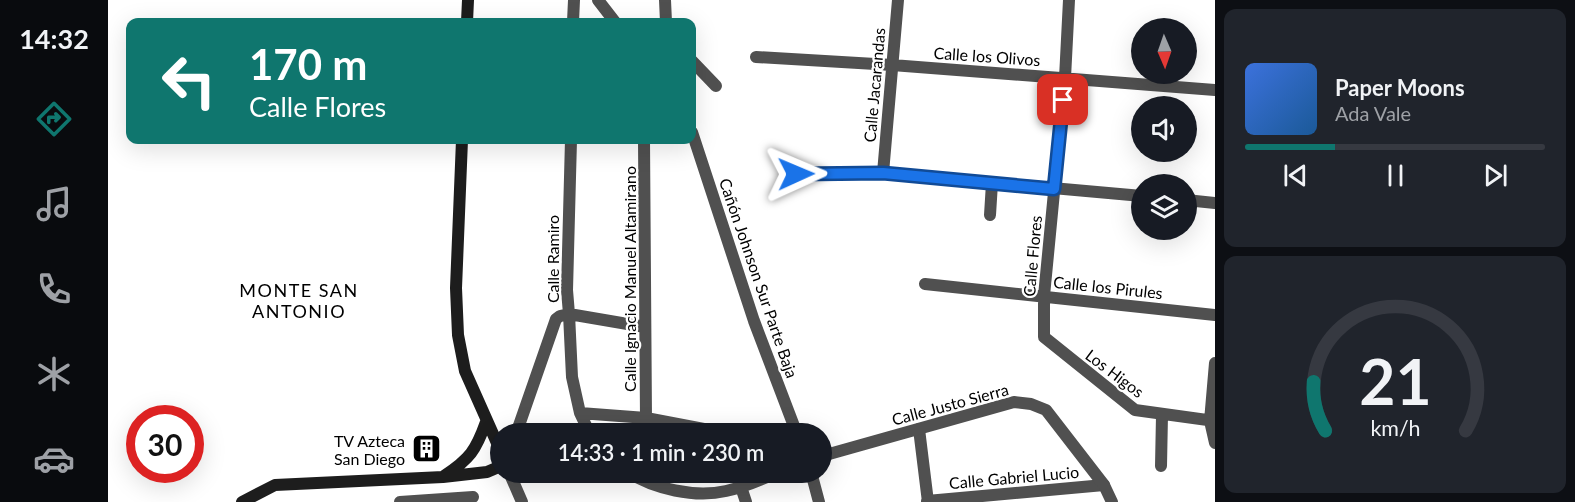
<!DOCTYPE html>
<html lang="es">
<meta charset="utf-8">
<style>
body{margin:0;font-family:Lato,sans-serif;background:#20242c;color:#f1f3f6;height:100vh;display:flex;flex-direction:column;font-size:22px;white-space:nowrap}
*{box-sizing:border-box;margin:0}
p{font-size:20px;color:#9ea1a6}
.icon{flex:none;width:33px;height:33px;fill:none;stroke:currentColor;stroke-width:2;stroke-linecap:round;stroke-linejoin:round}
.map{position:relative;flex:1;overflow:hidden}
.side{display:flex;flex-direction:column;gap:9px;padding:9px;background:#0d0f14;width:360px}
.side>*{flex:none}
.hud{position:absolute;left:18px;top:18px;width:570px;height:126px;border-radius:12px;box-shadow:0 6px 24px #0002;background:#0f766e;color:#fff;overflow:hidden}
.needle{width:39px;rotate:178deg}
.controls{position:absolute;left:1023px;top:18px;display:grid;gap:12px}
.controls a{display:grid;place-items:center;width:66px;height:66px;border-radius:50%;background:#171b24;box-shadow:0 6px 24px #0002;font-size:30px}
.speed{position:absolute;left:18px;top:405px;display:flex;gap:12px;font-size:30px;font-weight:700;text-align:center}
.speed>*{display:grid;place-content:center;width:78px;height:78px;border-radius:50%;background:#171b24;box-shadow:0 6px 24px #0002;line-height:1}
.speed .limit{border:9px solid #d22;background:#fff;color:#111}
.pin{position:absolute;display:grid;place-items:center;width:51px;height:51px;color:#fff;margin:-26px;border-radius:12px;box-shadow:0 3px 9px #0006}
.me{position:absolute;width:66px;margin:-33px;rotate:89deg;stroke-linejoin:round;filter:drop-shadow(0 0 4px #0008)}
.turn{display:flex;align-items:center;gap:21px;height:126px;padding:0 24px;font-size:27px}
.turn .icon{width:78px;height:78px;stroke-width:2.5}
.turn b{display:block;font-size:42px;line-height:51px}
.side .card{flex:1;display:flex;flex-direction:column;justify-content:center;gap:9px;min-width:0;padding:0 21px;border-radius:12px;background:#20242c}
.side .dial{align-items:center;gap:0}
.dial svg{height:156px;overflow:visible;fill:none;stroke:#363941;stroke-width:7;stroke-linecap:round;text-anchor:middle}
.dial text{fill:#f1f3f6;stroke:none}
.song{display:flex;align-items:center;gap:18px}
.cover{width:72px;height:72px;border-radius:9px;background:linear-gradient(135deg,hsl(220 70% 55%),hsl(210 70% 35%))}
.played{height:6px;border-radius:3px;background:linear-gradient(90deg,#0f766e 30%,#363941 30%)}
.keys{display:flex;justify-content:space-around;direction:ltr}
.trip{position:absolute;left:382px;top:423px;width:342px;height:60px;border-radius:30px;background:#171b24;box-shadow:0 6px 24px #0002;font-weight:600;line-height:60px;text-align:center}
main{display:flex;flex:1;min-height:0}
.tab-bar{display:flex;flex-direction:column;width:108px;justify-content:space-around;align-items:center;background:#090b0e;color:#9ea1a6}
.tab-bar .icon{width:42px;height:42px}
.tab-bar .on{color:#0f766e}
.tab-bar b{font-size:27px;color:#f1f3f6}
.map>svg:first-child{display:block}
</style>
<main>
<nav class="tab-bar">
<b>14:32</b>
<svg class="icon on" aria-label="directions" viewBox="0 0 24 24"><path d="M12 3l9 9-9 9-9-9zM9 14v-3h6M13 9l2 2-2 2"/></svg>
<svg class="icon" aria-label="music" viewBox="0 0 24 24"><path d="M9 18V5l10-2v13"/><circle cx="6" cy="18" r="3"/><circle cx="16" cy="16" r="3"/></svg>
<svg class="icon" aria-label="phone" viewBox="0 0 24 24"><path d="M5 4h4l2 5-3 2q2 4 5 5l2-3 5 2v4C11 20 4 13 5 4z"/></svg>
<svg class="icon" aria-label="climate" viewBox="0 0 24 24"><path d="M12 3v18M4 7l16 10M4 17L20 7"/></svg>
<svg class="icon" aria-label="car" viewBox="0 0 24 24"><path d="M5 17H2v-5l4-1 3-4h7l3 4 3 1v5h-3M9 17h6M6 11h13"/><circle cx="7" cy="17" r="2"/><circle cx="17" cy="17" r="2"/></svg>
</nav>
<div class="map">
<svg width="1107" height="502" viewBox="0 0 1107 502">
<rect width="100%" height="100%" fill="#fff"/>
<g fill="none" stroke-linecap="round" stroke-linejoin="round">
<path stroke="#505050" stroke-width="12" d="M 490,0 L 507,22
M 961,0 L 957,78 L 936,296 L 936,337 L 1027,410 L 1107,421
M 465,22 L 466,0
M 648,57 L 784,65 L 1107,90
M 584,61 L 608,86
M 536,140 L 538,418
M 775,173 L 790,0
M 688,174 L 775,173 L 1034,196
M 1078,200 L 1107,203
M 882,215 L 884,183
M 817,284 L 1107,315
M 1107,363 L 1102,421 L 1107,443
M 472,413 L 464,377 L 461,314 L 537,327
M 811,429 L 820,502
M 408,434 L 448,319 L 452,316 L 461,314 L 459,290 L 463,140
M 482,434 L 472,413 L 538,418 L 601,430
M 1053,466 L 1054,415
M 520,472 C 546,489 587,498 618,491 C 636,487 653,480 670,472
M 703,472 L 711,502
M 633,487 L 638,502
M 819,501 L 996,485
M 292,502 L 365,497"/>
<path stroke="#505050" stroke-width="12" d="M 557,0 L 558,22
M 584,132 L 646,321 L 689,434
M 714,456 L 906,402 L 923,404 L 938,410 L 996,485 L 1004,502
M 401,472 L 414,502"/>
<path stroke="#1d1d1d" stroke-width="12" d="M 359,22 L 360,0
M 354,140 L 348,288 L 350,335 L 357,371 L 393,452
M 336,476 C 362,459 368,450 378,422
M 134,502 L 167,485 L 335,477 L 379,472 L 393,466"/>
</g>
<g fill="none" stroke-linecap="round" stroke-linejoin="round">
<defs>
<path id="route" d="M 688,174 L 775,173 L 946,189 L 955,100"/>
</defs>
<use href="#route" stroke="#114b97" stroke-width="15"/>
<use href="#route" stroke="#1a73e8" stroke-width="10"/>
</g>
<defs>
<symbol id="building-square" viewBox="-11 -11 22 22"><rect x="-9" y="-9" width="18" height="18" rx="4" fill="#000" stroke="#fff"/><path d="M-4-6H4V6H1V3H-1V6H-4ZM-2.5-4.3h1.7v1.8h-1.7ZM.8-4.3h1.7v1.8H.8ZM-2.5-1h1.7V.8h-1.7ZM.8-1h1.7V.8H.8Z" fill="#fff"/></symbol>
</defs>
<g fill-rule="evenodd">
<use href="#building-square" x="302" y="432" width="33" height="33"/>
</g>
<g text-anchor="middle" dominant-baseline="central" stroke-width="4.5" stroke-linejoin="round" paint-order="stroke">
<g font-size="16" fill="#000" stroke="#fff">
<text transform="translate(879 56) rotate(4)">Calle los Olivos</text>
<text transform="translate(766 85) rotate(-85)">Calle Jacarandas</text>
<text transform="translate(924 256) rotate(-85)">Calle Flores</text>
<text transform="translate(444 259) rotate(-90)">Calle Ramiro</text>
<text transform="translate(651 278) rotate(71)">Cañón Johnson Sur Parte Baja</text>
<text transform="translate(521 279) rotate(-90)">Calle Ignacio Manuel Altamirano</text>
<text transform="translate(1000 287) rotate(6)">Calle los Pirules</text>
<text transform="translate(1007 373) rotate(37)">Los Higos</text>
<text transform="translate(842 404) rotate(-15)">Calle Justo Sierra</text>
<text transform="translate(906 477) rotate(-5)">Calle Gabriel Lucio</text>
</g>
<g font-size="16" fill="#000" stroke="#fff" text-anchor="end">
<text x="297" y="440">TV Azteca<tspan x="297" dy="18">San Diego</tspan></text>
</g>
<g font-size="18" letter-spacing="1.5" fill="#000" stroke="#fff">
<text x="191" y="290">MONTE SAN<tspan x="191" dy="21">ANTONIO</tspan></text>
</g>
</g>
</svg>
<div class="controls">
<a><svg class="needle" viewBox="-14 -14 28 28"><path d="M0-13l5 13h-10z" fill="#e53935"/><path d="M0 13l5-13h-10z" fill="#9ea1a6"/></svg></a>
<a><svg class="icon" aria-label="sound" viewBox="0 0 24 24"><path d="M4 9h4l5-4v14l-5-4H4zM17 9q2 3 0 6"/></svg></a>
<a><svg class="icon" aria-label="layers" viewBox="0 0 24 24"><path d="M12 4l9 5-9 5-9-5zM3 14l9 5 9-5"/></svg></a>
</div>
<div class="speed"><div class="limit">30</div></div>
<div class="pin" style="left:955px;top:100px;background:#d93025"><svg class="icon" aria-label="arrive" viewBox="0 0 24 24"><path d="M6 21V4h12l-3 4 3 4H6"/></svg></div>
<svg class="me" style="left:688px;top:174px" viewBox="-20 -20 40 40"><path d="M0-17L14 15 0 8-14 15z" fill="#1a73e8" stroke="#fff" stroke-width="4"/></svg>
<div class="trip">14:33 · 1 min · 230 m</div>
<div class="hud">
<div class="turn"><svg class="icon" aria-label="left" viewBox="0 0 24 24"><path d="M17 20v-9H6M10 6l-5 5 5 5"/></svg><div><b>170 m</b>Calle Flores</div></div>
</div>
</div>
<section class="side">
<div class="card">
<div class="song"><i class="cover"></i><div><b>Paper Moons</b><p>Ada Vale</p></div></div>
<div class="played"></div>
<div class="keys"><svg class="icon" aria-label="previous" viewBox="0 0 24 24"><path d="M18 5L8 12l10 7zM5 5v14"/></svg><svg class="icon" aria-label="pause" viewBox="0 0 24 24"><path d="M8 5v14M16 5v14"/></svg><svg class="icon" aria-label="next" viewBox="0 0 24 24"><path d="M6 5l10 7-10 7zM19 5v14"/></svg></div>
</div>
<div class="card dial"><svg viewBox="0 0 100 80">
<path d="M14 69A42 42 0 1 1 86 69"/>
<path d="M14 69A42 42 0 0 1 8 44" stroke="#0f766e"/>
<text x="50" y="56" font-size="32" font-weight="700">21</text>
<text x="50" y="72" font-size="11">km/h</text>
</svg></div>
</section>
</main>
